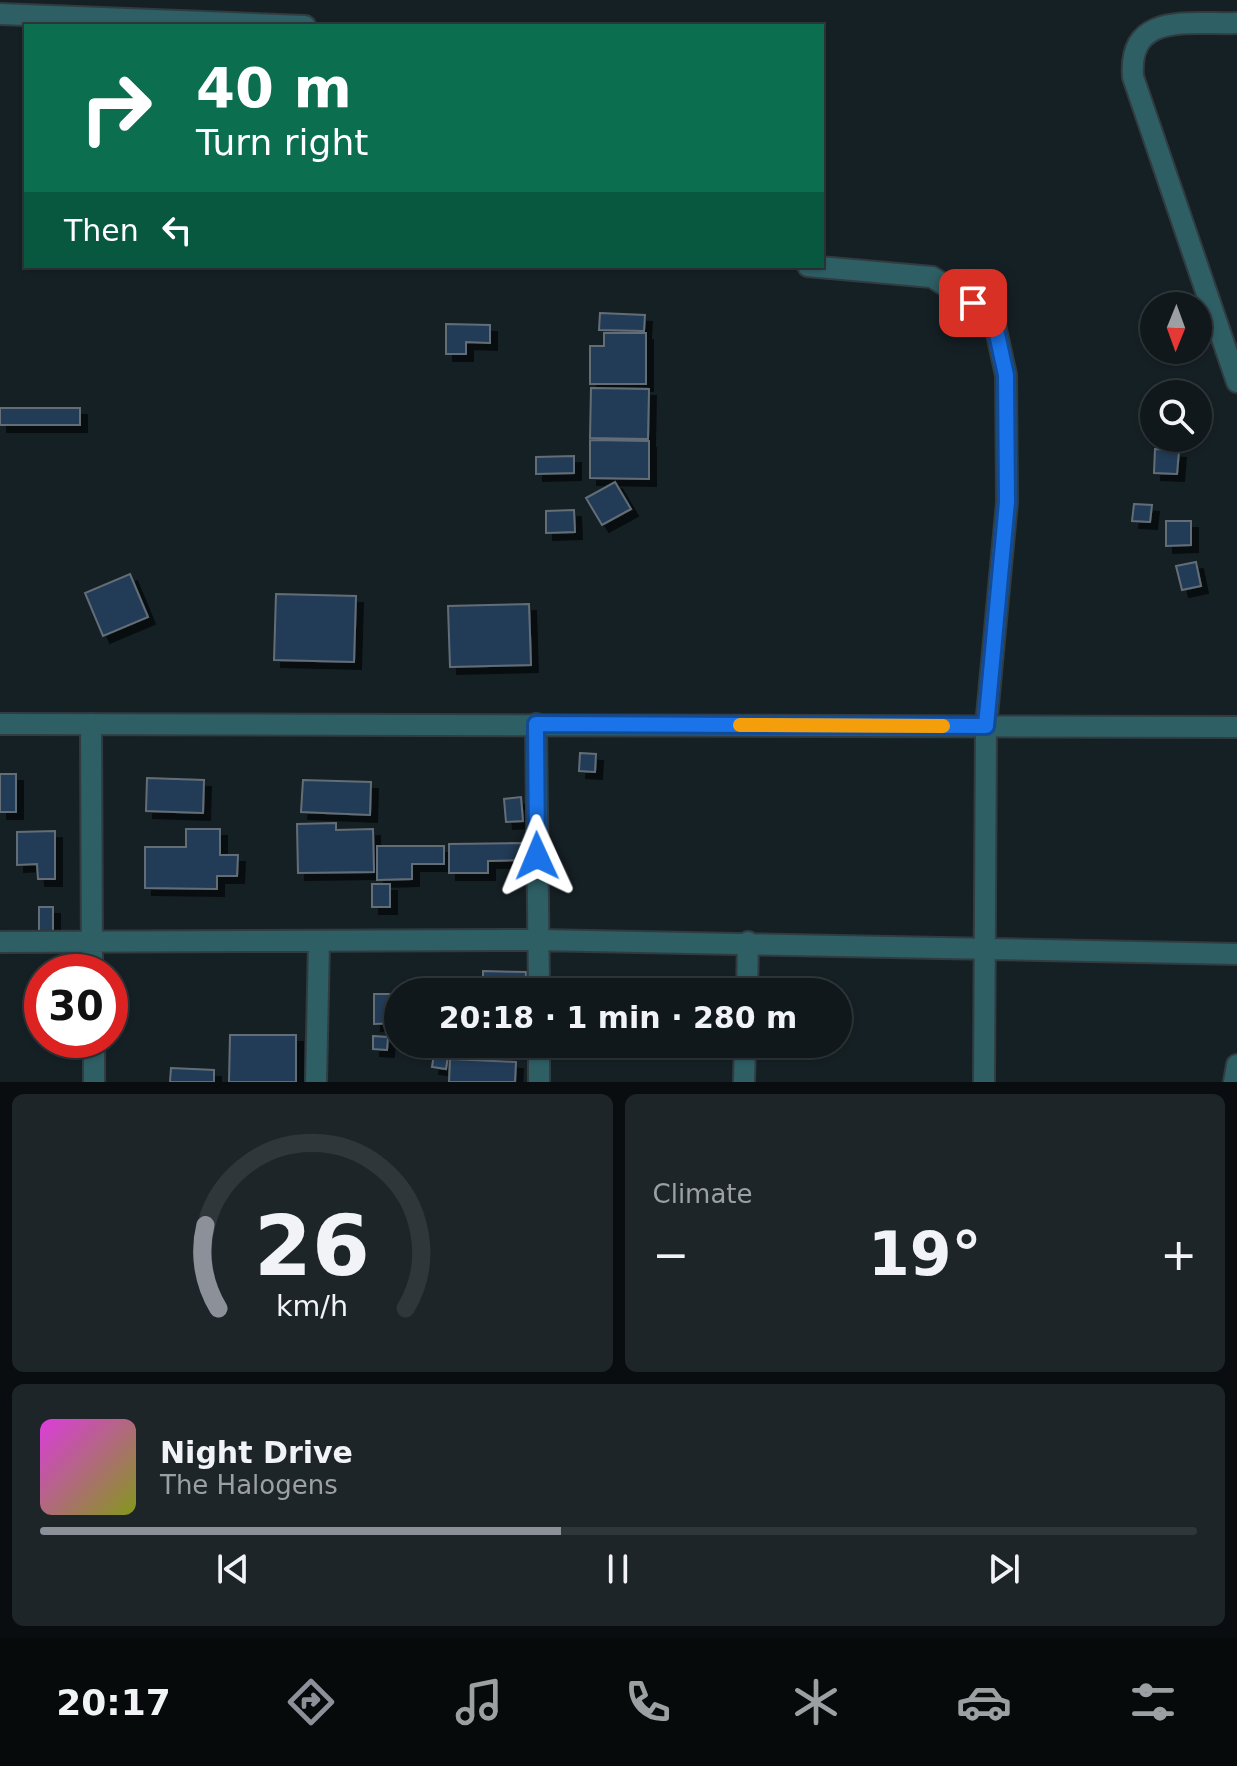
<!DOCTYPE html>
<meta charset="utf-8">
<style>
body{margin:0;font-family:"DejaVu Sans",sans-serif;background:#1e2529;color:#f1f3f6;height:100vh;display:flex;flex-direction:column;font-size:30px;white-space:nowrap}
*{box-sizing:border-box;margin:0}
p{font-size:26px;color:#9ca0a3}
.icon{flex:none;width:44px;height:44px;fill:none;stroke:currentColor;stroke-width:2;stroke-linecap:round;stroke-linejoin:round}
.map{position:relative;height:1082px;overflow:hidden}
.details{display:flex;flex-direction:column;gap:12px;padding:12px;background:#090d0f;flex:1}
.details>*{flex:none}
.banner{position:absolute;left:24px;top:24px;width:800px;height:244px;border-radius:0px;box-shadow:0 2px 6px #0004,0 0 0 2px #30373b;background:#0b6e4f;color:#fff;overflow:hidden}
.needle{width:52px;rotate:181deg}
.controls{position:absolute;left:1140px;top:292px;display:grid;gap:16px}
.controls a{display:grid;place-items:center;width:72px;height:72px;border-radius:50%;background:#10181c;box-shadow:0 2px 6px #0004,0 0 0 2px #30373b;font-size:40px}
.speed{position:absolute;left:24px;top:954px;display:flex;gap:16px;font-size:40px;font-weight:700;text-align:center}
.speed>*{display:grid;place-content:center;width:104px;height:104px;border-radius:50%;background:#10181c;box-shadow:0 2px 6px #0004,0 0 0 2px #30373b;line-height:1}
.speed .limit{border:12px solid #d22;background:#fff;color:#111}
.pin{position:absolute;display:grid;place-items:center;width:68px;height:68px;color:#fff;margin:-34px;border-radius:16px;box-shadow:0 4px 12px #0006}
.me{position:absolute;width:88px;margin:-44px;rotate:359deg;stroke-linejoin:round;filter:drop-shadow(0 0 6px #0008)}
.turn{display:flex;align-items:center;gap:28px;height:168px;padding:0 40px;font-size:36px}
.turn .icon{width:104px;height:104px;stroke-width:2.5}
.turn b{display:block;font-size:56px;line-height:68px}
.then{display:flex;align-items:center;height:76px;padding:0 40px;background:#0003;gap:16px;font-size:30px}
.big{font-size:60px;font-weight:800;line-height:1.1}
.details .widget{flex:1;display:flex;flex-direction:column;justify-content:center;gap:12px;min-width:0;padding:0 28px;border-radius:12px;background:#1e2529}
.details .dial{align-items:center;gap:0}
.dial svg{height:208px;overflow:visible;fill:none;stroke:#30373b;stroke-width:7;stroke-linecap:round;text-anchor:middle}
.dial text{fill:#f1f3f6;stroke:none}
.song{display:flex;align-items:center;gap:24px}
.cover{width:96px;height:96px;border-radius:12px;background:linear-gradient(135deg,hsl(300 70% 55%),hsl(70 70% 35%))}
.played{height:8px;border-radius:4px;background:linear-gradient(90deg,#8c9099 45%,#30373b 45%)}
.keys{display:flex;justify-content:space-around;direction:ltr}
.heat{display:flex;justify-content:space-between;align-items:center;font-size:44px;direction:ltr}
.details .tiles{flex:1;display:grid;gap:12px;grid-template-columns:1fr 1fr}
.widget:last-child{grid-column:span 2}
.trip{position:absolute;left:384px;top:978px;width:468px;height:80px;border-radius:40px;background:#10181c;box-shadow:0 2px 6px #0004,0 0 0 2px #30373b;font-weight:800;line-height:80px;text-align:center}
.tabs{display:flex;height:128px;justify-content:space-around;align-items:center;background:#060a0b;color:#9ca0a3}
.tabs .icon{width:56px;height:56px}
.tabs .on{color:#8c9099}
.tabs b{font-size:36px;color:#f1f3f6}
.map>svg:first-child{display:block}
</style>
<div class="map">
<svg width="1237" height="1082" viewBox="0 0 1237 1082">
<defs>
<filter id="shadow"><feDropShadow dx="7" dy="7" stdDeviation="0" flood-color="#0009"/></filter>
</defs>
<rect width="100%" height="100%" fill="#152025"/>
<path fill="#203b57" stroke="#646d76" stroke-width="2" filter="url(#shadow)" d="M 600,313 L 645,315 L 644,331 L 599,330 Z
M 446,324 L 490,325 L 490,343 L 466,342 L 466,354 L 446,354 Z
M 604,333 L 646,333 L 646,384 L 590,384 L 590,346 L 604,346 Z
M 591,388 L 649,389 L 648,439 L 590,438 Z
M 0,408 L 80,408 L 80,425 L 0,425 Z
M 590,440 L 649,441 L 649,479 L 590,478 Z
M 1155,449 L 1179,451 L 1177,474 L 1154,473 Z
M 574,456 L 574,473 L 536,474 L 536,457 Z
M 615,482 L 631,509 L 602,525 L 586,498 Z
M 1134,504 L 1152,505 L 1150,522 L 1132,521 Z
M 574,510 L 575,532 L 546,533 L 546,511 Z
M 1166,521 L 1191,521 L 1191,545 L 1166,546 Z
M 1196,562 L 1201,586 L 1182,590 L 1176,566 Z
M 130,574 L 148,617 L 103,636 L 85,593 Z
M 276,594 L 356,596 L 354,662 L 274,660 Z
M 529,604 L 531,665 L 450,667 L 448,606 Z
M 580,753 L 596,754 L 595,772 L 579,771 Z
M 0,774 L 16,774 L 16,812 L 0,812 Z
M 147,778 L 204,780 L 203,813 L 146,811 Z
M 303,780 L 371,782 L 370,815 L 301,812 Z
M 521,797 L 523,821 L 506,822 L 504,799 Z
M 336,823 L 336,830 L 373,829 L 374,872 L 298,873 L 297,824 Z
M 186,829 L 220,829 L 220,855 L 238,855 L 237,876 L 217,876 L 217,889 L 145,888 L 145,847 L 186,847 Z
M 55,831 L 55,879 L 38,879 L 37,864 L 17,865 L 17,832 Z
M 523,843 L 524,860 L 488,861 L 488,873 L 449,873 L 449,844 Z
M 377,846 L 444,846 L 444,864 L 412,864 L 412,879 L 377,880 Z
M 372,884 L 390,884 L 390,907 L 372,907 Z
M 39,907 L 53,907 L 53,932 L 39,932 Z
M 483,971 L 526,972 L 525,992 L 451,992 L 452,979 L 483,980 Z
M 374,994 L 398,994 L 398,1023 L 374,1024 Z
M 230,1035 L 296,1035 L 296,1082 L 229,1082 Z
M 373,1036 L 388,1037 L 387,1050 L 373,1049 Z
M 449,1044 L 493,1044 L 493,1049 L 449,1047 Z
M 435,1048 L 449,1049 L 446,1069 L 432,1067 Z
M 450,1059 L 516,1062 L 515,1082 L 449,1082 Z
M 171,1068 L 214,1070 L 214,1082 L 170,1082 Z"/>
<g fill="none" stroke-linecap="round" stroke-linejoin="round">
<defs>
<path id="minor" d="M 0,14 L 305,26
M 1237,23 C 1189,25 1128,11 1133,77 L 1237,382
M 808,266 L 932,277 L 993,316 L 1006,375 L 1007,502 L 986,726 L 984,1082
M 91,724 L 92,972
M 536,724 L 539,992
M 0,942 L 538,940 L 1237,954
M 747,992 L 748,942
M 94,1040 L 94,1082
M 316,1082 L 319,942
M 539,1082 L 539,1044
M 744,1082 L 745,1044"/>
<path id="tertiary" d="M 0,724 L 1237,727
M 1234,1082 L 1237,1065"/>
</defs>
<use href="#minor" stroke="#313c41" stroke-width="24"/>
<use href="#tertiary" stroke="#313c41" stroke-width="24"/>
<use href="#minor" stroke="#2e5f65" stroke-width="20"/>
<use href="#tertiary" stroke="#2e5f65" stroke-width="20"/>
</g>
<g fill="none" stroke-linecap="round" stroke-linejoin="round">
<defs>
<path id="route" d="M 537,856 L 536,724 L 986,726 L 1007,502 L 1006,375 L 993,316 L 973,303"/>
</defs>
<use href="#route" stroke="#114b97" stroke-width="20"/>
<use href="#route" stroke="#1a73e8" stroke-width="14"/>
<path stroke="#f59e0b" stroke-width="14" d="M 740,725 L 943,726"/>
</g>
</svg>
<div class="controls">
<a><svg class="needle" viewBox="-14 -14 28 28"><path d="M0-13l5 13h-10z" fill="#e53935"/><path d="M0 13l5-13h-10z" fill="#9ca0a3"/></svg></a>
<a><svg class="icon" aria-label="search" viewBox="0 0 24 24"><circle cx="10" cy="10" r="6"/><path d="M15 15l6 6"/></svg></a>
</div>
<div class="speed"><div class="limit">30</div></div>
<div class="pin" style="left:973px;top:303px;background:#d93025"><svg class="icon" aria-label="arrive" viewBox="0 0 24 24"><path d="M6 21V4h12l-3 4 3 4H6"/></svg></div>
<svg class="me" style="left:537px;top:856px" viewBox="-20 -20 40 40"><path d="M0-17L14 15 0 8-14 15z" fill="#1a73e8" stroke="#fff" stroke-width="4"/></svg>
<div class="trip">20:18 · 1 min · 280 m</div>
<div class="banner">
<div class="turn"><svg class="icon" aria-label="right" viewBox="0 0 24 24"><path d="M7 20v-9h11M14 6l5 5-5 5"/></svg><div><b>40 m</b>Turn right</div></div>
<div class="then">Then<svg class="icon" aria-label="left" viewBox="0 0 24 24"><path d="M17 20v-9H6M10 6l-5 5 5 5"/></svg></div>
</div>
</div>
<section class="details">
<div class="tiles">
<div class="widget dial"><svg viewBox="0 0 100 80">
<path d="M14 69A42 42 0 1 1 86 69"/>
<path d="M14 69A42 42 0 0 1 9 37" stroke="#8c9099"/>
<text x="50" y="56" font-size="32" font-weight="700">26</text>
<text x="50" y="72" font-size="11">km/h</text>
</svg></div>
<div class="widget"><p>Climate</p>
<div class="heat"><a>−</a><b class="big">19°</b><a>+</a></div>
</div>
<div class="widget">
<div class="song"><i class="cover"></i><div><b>Night Drive</b><p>The Halogens</p></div></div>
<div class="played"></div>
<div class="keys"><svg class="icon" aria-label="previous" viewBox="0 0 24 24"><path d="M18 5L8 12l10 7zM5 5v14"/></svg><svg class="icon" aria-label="pause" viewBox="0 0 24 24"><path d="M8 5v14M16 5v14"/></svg><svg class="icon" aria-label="next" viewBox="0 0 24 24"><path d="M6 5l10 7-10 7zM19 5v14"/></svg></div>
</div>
</div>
</section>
<nav class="tabs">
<b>20:17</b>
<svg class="icon on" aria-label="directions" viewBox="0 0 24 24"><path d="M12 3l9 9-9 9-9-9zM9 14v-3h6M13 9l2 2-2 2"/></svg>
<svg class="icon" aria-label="music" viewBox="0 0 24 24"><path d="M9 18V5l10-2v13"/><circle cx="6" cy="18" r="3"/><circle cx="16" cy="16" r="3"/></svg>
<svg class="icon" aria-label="phone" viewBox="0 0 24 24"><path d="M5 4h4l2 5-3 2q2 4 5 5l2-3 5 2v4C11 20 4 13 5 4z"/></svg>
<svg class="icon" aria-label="climate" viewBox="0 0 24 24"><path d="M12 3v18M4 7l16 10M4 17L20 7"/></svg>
<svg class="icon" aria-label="car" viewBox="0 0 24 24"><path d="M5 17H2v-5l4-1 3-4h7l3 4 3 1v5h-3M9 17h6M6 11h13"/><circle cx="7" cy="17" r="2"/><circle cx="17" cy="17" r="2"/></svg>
<svg class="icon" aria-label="filters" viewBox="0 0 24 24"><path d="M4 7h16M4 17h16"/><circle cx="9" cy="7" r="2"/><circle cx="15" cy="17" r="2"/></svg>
</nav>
